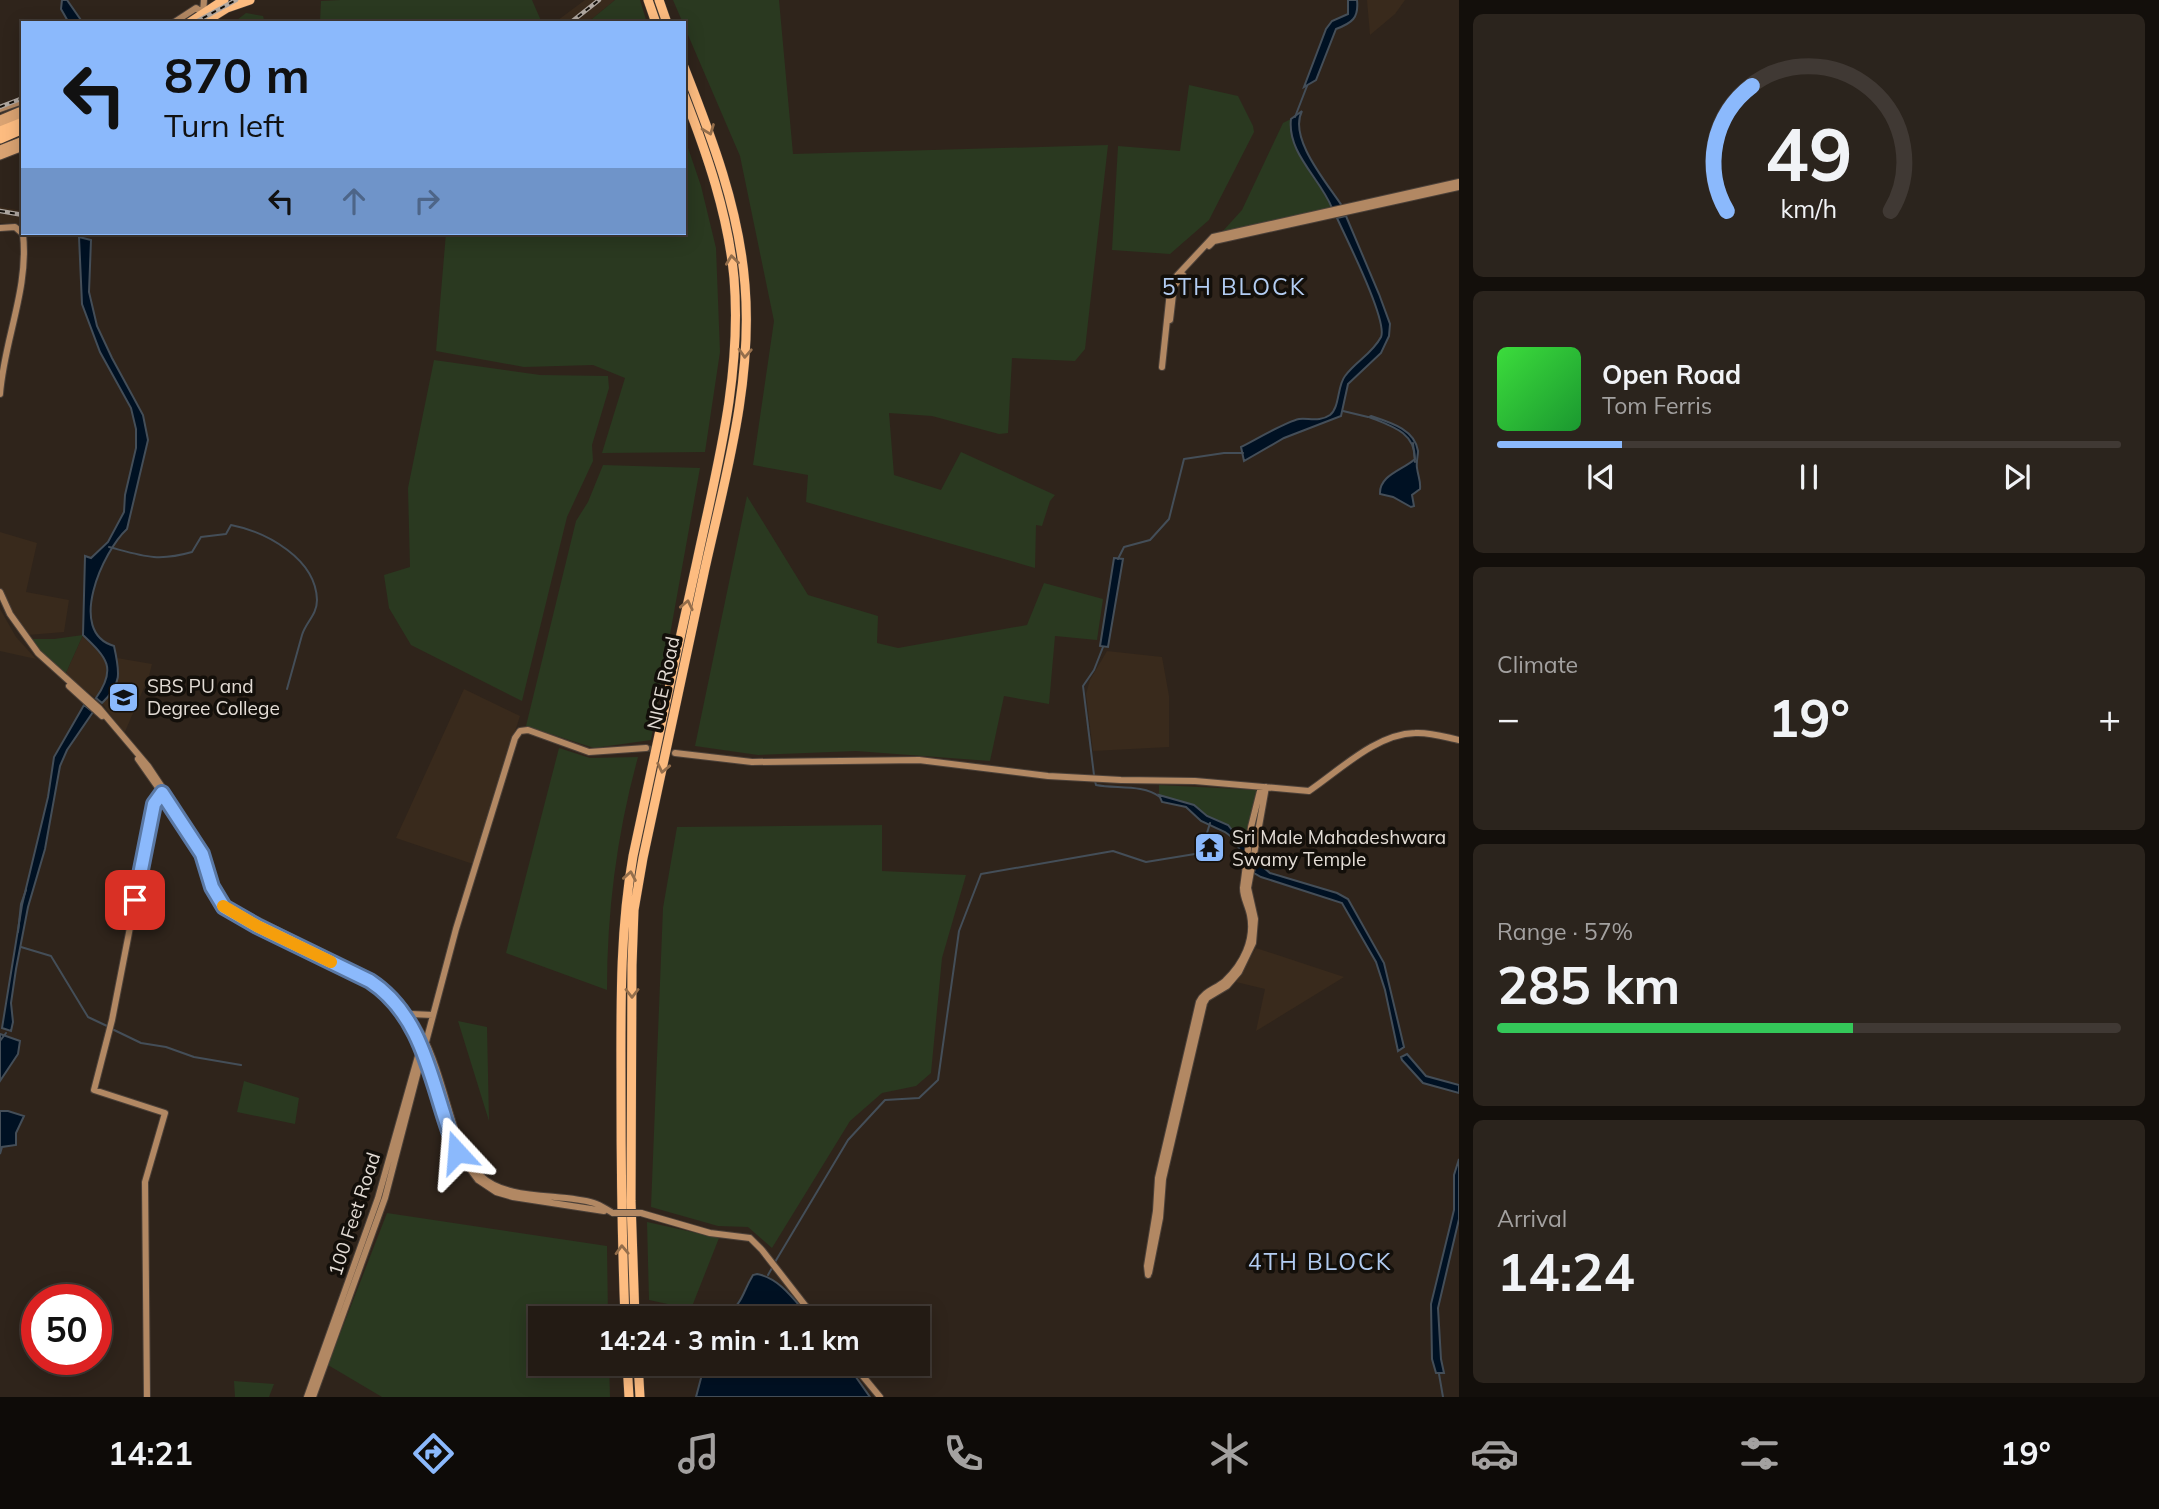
<!DOCTYPE html>
<meta charset="utf-8">
<style>
body{margin:0;font-family:Mulish,sans-serif;background:#2b241d;color:#f1f3f6;height:100vh;display:flex;flex-direction:column;font-size:26px;white-space:nowrap}
*{box-sizing:border-box;margin:0}
p{font-size:23px;color:#a3a1a0}
.icon{flex:none;width:38px;height:38px;fill:none;stroke:currentColor;stroke-width:2;stroke-linecap:round;stroke-linejoin:round}
.map{position:relative;flex:1;overflow:hidden}
.sheet{display:flex;flex-direction:column;gap:14px;padding:14px;background:#130f0b;width:700px}
.sheet>*{flex:none}
.top-card{position:absolute;left:21px;top:21px;width:665px;height:214px;border-radius:0px;box-shadow:0 4px 18px #0003,0 0 0 2px #403934;background:#8bb9fc;color:#111;overflow:hidden}
.speed{position:absolute;left:21px;top:1284px;display:flex;gap:14px;font-size:35px;font-weight:700;text-align:center}
.speed>*{display:grid;place-content:center;width:91px;height:91px;border-radius:50%;background:#231b14;box-shadow:0 4px 18px #0003,0 0 0 2px #403934;line-height:1}
.speed .limit{border:10px solid #d22;background:#fff;color:#111}
.pin{position:absolute;display:grid;place-items:center;width:60px;height:60px;color:#fff;margin:-30px;border-radius:14px;box-shadow:0 4px 10px #0006}
.me{position:absolute;width:77px;margin:-38px;rotate:341deg;stroke-linejoin:round;filter:drop-shadow(0 0 5px #0008)}
.turn{display:flex;align-items:center;gap:24px;height:147px;padding:0 28px;font-size:32px}
.turn .icon{width:91px;height:91px;stroke-width:2.5}
.turn b{display:block;font-size:49px;line-height:60px}
.lanes{display:flex;align-items:center;height:66px;padding:0 28px;background:#0003;justify-content:center;gap:35px;direction:ltr}
.lanes .off{opacity:.35}
.big{font-size:52px;font-weight:700;line-height:1.1}
.sheet .card{flex:1;display:flex;flex-direction:column;justify-content:center;gap:10px;min-width:0;padding:0 24px;border-radius:10px;background:#2b241d}
.sheet .dial{align-items:center;gap:0}
.dial svg{height:182px;overflow:visible;fill:none;stroke:#403934;stroke-width:7;stroke-linecap:round;text-anchor:middle}
.dial text{fill:#f1f3f6;stroke:none}
.song{display:flex;align-items:center;gap:21px}
.cover{width:84px;height:84px;border-radius:10px;background:linear-gradient(135deg,hsl(120 70% 55%),hsl(130 70% 35%))}
.played{height:7px;border-radius:4px;background:linear-gradient(90deg,#8bb9fc 20%,#403934 20%)}
.keys{display:flex;justify-content:space-around;direction:ltr}
.heat{display:flex;justify-content:space-between;align-items:center;font-size:38px;direction:ltr}
.charge{height:10px;border-radius:5px;background:linear-gradient(90deg,#34c759 57%,#403934 0)}
.trip{position:absolute;left:528px;top:1306px;width:402px;height:70px;border-radius:0px;background:#231b14;box-shadow:0 4px 18px #0003,0 0 0 2px #403934;font-weight:700;line-height:70px;text-align:center}
.tabs{display:flex;height:112px;justify-content:space-around;align-items:center;background:#0e0b08;color:#a3a1a0}
.tabs .icon{width:49px;height:49px}
.tabs .active{color:#8bb9fc}
.tabs b{font-size:32px;color:#f1f3f6}
main{display:flex;flex:1;min-height:0}
.map>svg:first-child{display:block}
</style>
<main>
<div class="map">
<svg width="1459" height="1397" viewBox="0 0 1459 1397">
<rect width="100%" height="100%" fill="#2f241b"/>
<path fill="#392a1c" d="M 585,0 L 615,0 L 587,23 L 554,23 Z
M 1367,0 L 1405,0 L 1395,14 L 1370,35 Z
M 0,207 L 23,211 L 23,226 L 16,224 L 0,223 Z
M 60,233 L 155,233 L 102,237 Z
M 0,532 L 37,543 L 26,592 L 69,600 L 64,632 L 28,635 L 8,608 L 0,590 Z
M 0,609 L 16,637 L 36,659 L 0,651 Z
M 83,635 L 101,653 L 106,662 L 106,683 L 96,698 L 65,675 Z
M 1107,651 L 1162,657 L 1169,696 L 1169,747 L 1093,751 L 1086,694 L 1090,680 Z
M 117,658 L 152,664 L 149,676 L 124,734 L 102,703 L 115,691 L 118,677 Z
M 464,689 L 520,716 L 473,864 L 396,838 Z
M 1256,948 L 1344,977 L 1256,1031 L 1265,989 L 1236,982 Z"/>
<path fill="#2a3920" d="M 340,0 L 532,0 L 542,23 L 320,23 L 321,1 Z
M 615,0 L 640,0 L 647,23 L 587,23 Z
M 673,0 L 779,0 L 793,154 L 1108,145 L 1085,349 L 1075,361 L 1012,358 L 1008,433 L 999,434 L 932,416 L 889,413 L 894,475 L 941,490 L 961,452 L 1055,495 L 1050,501 L 1042,526 L 1036,525 L 1035,568 L 806,502 L 808,475 L 753,465 L 774,321 L 740,156 Z
M 246,13 L 263,16 L 265,23 L 233,23 Z
M 1189,85 L 1238,96 L 1253,126 L 1254,132 L 1209,220 L 1170,254 L 1112,250 L 1118,146 L 1180,151 Z
M 1291,119 C 1287,153 1320,178 1332,208 L 1222,232 L 1242,210 L 1283,123 Z
M 684,136 L 701,186 L 716,248 L 720,352 L 705,452 L 602,453 L 625,378 L 593,365 L 524,367 L 436,351 L 446,233 L 684,233 Z
M 434,360 L 540,375 L 608,376 L 609,388 L 592,445 L 593,461 L 567,517 L 522,701 L 411,645 L 389,608 L 384,575 L 410,567 L 408,488 Z
M 603,465 L 700,468 L 651,740 L 594,748 L 526,726 L 576,521 L 588,502 Z
M 747,496 L 808,595 L 878,616 L 877,643 L 898,648 L 1027,625 L 1044,583 L 1103,599 L 1097,640 L 1055,636 L 1049,704 L 1004,696 L 990,761 L 856,751 L 758,755 L 695,746 Z
M 83,635 L 65,675 L 29,639 L 54,639 Z
M 559,748 L 590,758 L 638,757 C 617,833 607,911 607,990 L 506,953 Z
M 1159,785 L 1258,790 L 1248,850 L 1217,821 L 1202,813 L 1194,805 L 1159,795 Z
M 882,825 L 882,871 L 966,875 L 942,958 L 931,1073 L 916,1086 L 882,1093 L 850,1121 L 772,1248 L 748,1227 L 718,1226 L 651,1207 L 663,908 L 677,827 Z
M 458,1021 L 487,1027 L 489,1121 Z
M 244,1081 L 299,1098 L 295,1124 L 237,1112 Z
M 387,1213 L 607,1246 L 608,1318 L 541,1318 L 541,1363 L 609,1363 L 610,1397 L 382,1397 L 328,1365 Z
M 647,1222 L 719,1238 L 691,1309 L 649,1300 Z
M 234,1381 L 274,1384 L 269,1397 L 235,1397 Z"/>
<path fill="#001123" stroke="#444e58" stroke-width="2" d="M 62,0 L 67,0 L 83,23 L 69,23 L 61,9 Z
M 1348,0 L 1357,0 C 1359,18 1352,23 1336,29 L 1316,80 L 1304,87 L 1326,29 L 1332,21 L 1348,14 Z
M 1302,111 C 1288,138 1327,183 1342,206 L 1332,208 C 1320,178 1287,153 1291,119 Z
M 1346,216 L 1379,294 L 1390,324 L 1389,336 L 1381,353 L 1348,384 L 1341,416 L 1284,438 L 1244,461 L 1241,447 C 1255,440 1285,422 1299,419 C 1309,418 1320,422 1330,415 C 1340,407 1337,386 1345,376 C 1356,361 1372,354 1381,337 C 1388,321 1346,238 1337,218 Z
M 79,237 L 91,240 L 89,292 L 97,326 L 112,358 L 143,415 L 148,440 L 127,529 C 103,551 66,632 114,646 C 120,673 122,684 102,703 L 96,698 C 117,668 107,658 83,635 L 85,556 L 91,558 L 108,542 L 124,512 L 125,495 L 136,448 L 136,429 L 131,408 L 100,352 L 82,304 Z
M 1371,416 C 1389,422 1415,429 1418,451 C 1418,456 1416,462 1417,468 C 1418,476 1421,481 1420,489 L 1412,495 L 1414,506 L 1411,507 L 1393,497 L 1380,494 C 1379,475 1403,470 1415,459 C 1415,432 1391,426 1369,417 Z
M 1114,558 L 1123,559 L 1108,647 L 1100,646 Z
M 84,705 L 93,712 L 67,750 L 60,766 L 45,849 L 28,907 L 16,969 L 11,1003 L 13,1022 L 11,1031 L 2,1028 L 22,905 L 48,797 L 54,757 Z
M 1159,795 L 1194,805 L 1207,816 L 1228,825 L 1248,850 L 1245,859 L 1233,838 L 1225,832 L 1201,821 L 1186,807 L 1162,802 Z
M 1256,861 L 1270,873 L 1337,893 L 1348,899 L 1384,963 L 1404,1047 L 1398,1051 L 1385,990 L 1376,962 L 1342,903 L 1261,877 L 1254,873 Z
M 0,1034 L 20,1041 L 18,1054 L 0,1081 Z
M 1407,1054 L 1426,1076 L 1459,1085 L 1459,1093 L 1423,1083 L 1402,1060 L 1401,1057 Z
M 0,1111 L 8,1111 L 24,1116 L 16,1133 L 16,1145 L 2,1147 L 0,1154 Z
M 1459,1159 L 1459,1219 L 1438,1308 L 1441,1359 L 1444,1373 L 1436,1373 L 1432,1359 L 1431,1304 L 1454,1210 L 1454,1175 Z
M 757,1274 C 780,1278 795,1301 810,1318 L 724,1318 C 745,1300 741,1295 753,1275 Z
M 705,1363 L 846,1363 L 870,1397 L 696,1397 Z"/>
<g fill="none" stroke-linecap="round" stroke-linejoin="round">
<path stroke="#444e58" stroke-width="2" d="M 1295,117 L 1307,86
M 1343,411 L 1368,417
M 1413,443 L 1415,462
M 109,547 C 143,556 157,562 192,552 L 201,537 L 226,534 L 231,525 C 267,532 316,559 317,600 C 317,615 306,622 302,635 L 287,689
M 1118,559 L 1124,547 L 1150,540 L 1169,519 L 1184,459 L 1224,453 L 1243,453
M 1094,775 L 1083,686 L 1094,670 L 1103,647
M 1095,781 L 1096,785 C 1116,789 1143,784 1160,797
M 18,932 L 21,904 L 26,890
M 21,947 L 51,956 L 88,1017 L 107,1026
M 112,1029 L 141,1043 L 166,1047 L 194,1057 L 241,1065
M 0,1041 L 6,1033
M 775,1262 L 848,1140 L 885,1100 L 919,1098 L 938,1080 L 959,931 L 981,874 L 1113,851 L 1146,862 L 1201,853 L 1210,823
M 768,1275 L 772,1268
M 1439,1374 L 1443,1397"/>
<path stroke="#4a4037" stroke-width="6" stroke-dasharray="6 3" stroke-linecap="butt" d="M 646,748 L 675,753"/>
<defs>
<path id="secondary" d="M 173,23 L 196,8 L 203,13 L 204,0
M 0,109 L 23,101
M 0,228 L 15,227 L 23,234 C 29,289 4,340 0,394
M 1209,246 L 1214,241 L 1459,187
M 1170,320 L 1174,286 L 1183,275
M 1162,367 L 1171,282 L 1213,237 L 1459,182
M 0,592 L 10,614 L 38,653 L 99,708 L 148,766 L 204,850 L 217,889 L 226,904 L 372,979 C 422,1011 434,1060 450,1114 C 457,1137 463,1158 481,1176 C 507,1201 561,1193 594,1203 C 601,1205 607,1210 613,1213
M 69,686 L 102,716
M 675,753 L 752,762 L 919,760 L 1048,776 L 1121,780 L 1195,781 L 1309,791 C 1340,770 1376,734 1415,733 C 1430,732 1445,737 1459,740
M 138,759 L 176,813
M 247,921 L 278,936
M 390,995 L 407,1016 L 429,1062 L 458,1153 L 478,1180 L 496,1192 L 513,1197 L 604,1211
M 411,1014 L 433,1015
M 426,1042 L 456,929 L 515,738 L 520,731 L 528,730 L 589,752 L 646,748
M 641,1213 L 710,1233 L 750,1238 L 762,1250 L 815,1318
M 1149,1273 L 1160,1218 L 1163,1179 L 1204,1003 L 1207,998 L 1227,986 L 1239,972 L 1253,943 L 1255,919 L 1248,888 L 1266,787
M 1148,1275 L 1147,1266 L 1156,1211 L 1158,1178 L 1199,1002 C 1204,991 1216,989 1225,981 C 1243,964 1255,940 1250,915 C 1248,905 1243,898 1243,888 L 1251,827 L 1261,787
M 852,1363 L 880,1397
M 147,1397 L 145,1182 L 165,1113 L 94,1090 L 112,1020 L 154,804 L 162,793
M 307,1397 L 378,1198 L 418,1056
M 313,1397 L 385,1198 L 423,1052"/>
<path id="primary" d="M 0,119 L 19,111
M 0,125 L 23,115
M 0,149 L 23,140
M 0,156 L 23,147"/>
<path id="highway" d="M 648,0 L 656,23
M 659,0 L 667,23
M 189,23 L 224,0
M 203,23 L 227,8 L 250,0
M 0,131 L 23,122
M 0,139 L 23,129
M 625,1318 C 622,1243 621,1169 621,1095 C 621,1014 619,935 633,856 C 654,758 675,659 697,561 C 717,467 742,375 734,278 C 728,214 707,154 684,95
M 635,1318 L 631,1201 L 632,965 L 634,910 L 643,858 C 664,763 683,668 704,573 C 725,478 753,383 745,285 C 739,208 712,138 684,67
M 627,1363 L 629,1397
M 638,1363 L 640,1397"/>
</defs>
<use href="#secondary" stroke="#4c4139" stroke-width="8"/>
<use href="#primary" stroke="#4c4139" stroke-width="9"/>
<use href="#highway" stroke="#4c4139" stroke-width="10"/>
<use href="#secondary" stroke="#b28863" stroke-width="6"/>
<use href="#primary" stroke="#daa372" stroke-width="7"/>
<use href="#highway" stroke="#fdbc80" stroke-width="9"/>
<defs>
<path id="rail" d="M 194,23 L 236,0
M 570,23 L 599,0
M 0,107 L 23,98
M 0,211 L 23,215"/>
</defs>
<use href="#rail" stroke="#afa7a0" stroke-width="4.5"/>
<use href="#rail" stroke="#130f0a" stroke-width="2" stroke-dasharray="5" stroke-linecap="butt"/>
<defs>
<path id="secondary-bridge" d="M 613,1213 L 641,1213"/>
</defs>
<use href="#secondary-bridge" stroke="#4c4139" stroke-width="8" stroke-linecap="butt"/>
<use href="#secondary-bridge" stroke="#b28863" stroke-width="6"/>
</g>
<defs><path id="oneway-chevron" d="M-2-3.5L2.5 0L-2 3.5" fill="none" stroke-width="1.6" stroke-linecap="round" stroke-linejoin="round" transform="scale(1.75)"/></defs>
<g stroke="#946e4b">
<use href="#oneway-chevron" transform="translate(709 130) rotate(69)"/>
<use href="#oneway-chevron" transform="translate(732 260) rotate(-97)"/>
<use href="#oneway-chevron" transform="translate(745 353) rotate(93)"/>
<use href="#oneway-chevron" transform="translate(687 605) rotate(-78)"/>
<use href="#oneway-chevron" transform="translate(663 768) rotate(102)"/>
<use href="#oneway-chevron" transform="translate(630 876) rotate(-80)"/>
<use href="#oneway-chevron" transform="translate(632 993) rotate(90)"/>
<use href="#oneway-chevron" transform="translate(622 1250) rotate(-92)"/>
</g>
<g fill="none" stroke-linecap="round" stroke-linejoin="round">
<defs>
<path id="route" d="M 135,900 L 154,804 L 162,793 L 202,854 L 212,887 L 224,907 L 257,926 L 370,981 C 428,1019 432,1094 457,1152"/>
</defs>
<use href="#route" stroke="#5a78a4" stroke-width="18"/>
<use href="#route" stroke="#8bb9fc" stroke-width="12"/>
<path stroke="#f59e0b" stroke-width="12" d="M 223,906 L 257,926 L 331,962"/>
</g>
<defs>
<symbol id="university-square" viewBox="-11 -11 22 22"><rect x="-9" y="-9" width="18" height="18" rx="4" fill="#8bb9fc" stroke="#130f0a"/><path d="M0-5L7-2L0 1L-7-2ZM-4 1L0 2.5L4 1V4Q0 6-4 4Z" fill="#111"/></symbol>
<symbol id="temple-square" viewBox="-11 -11 22 22"><rect x="-9" y="-9" width="18" height="18" rx="4" fill="#8bb9fc" stroke="#130f0a"/><path d="M0-6L5-2H3V0L6.5 2.5H4V6H1.5V3h-3V6H-4V2.5H-6.5L-3 0V-2H-5Z" fill="#111"/></symbol>
</defs>
<g fill-rule="evenodd">
<use href="#university-square" x="106" y="680" width="35" height="35"/>
<use href="#temple-square" x="1192" y="830" width="35" height="35"/>
</g>
<g text-anchor="middle" dominant-baseline="central" stroke-width="7" stroke-linejoin="round" paint-order="stroke">
<g font-size="19" fill="#e3dcd5" stroke="#130f0a">
<text transform="translate(663 683) rotate(-78)">NICE Road</text>
<text transform="translate(354 1214) rotate(-72)">100 Feet Road</text>
</g>
<g font-size="19" fill="#e3dcd5" stroke="#130f0a" text-anchor="start">
<text x="147" y="686">SBS PU and<tspan x="147" dy="22">Degree College</tspan></text>
<text x="1232" y="837">Sri Male Mahadeshwara<tspan x="1232" dy="22">Swamy Temple</tspan></text>
</g>
<g font-size="23" letter-spacing="2" fill="#b3cdf3" stroke="#130f0a">
<text x="1234" y="286">5TH BLOCK</text>
<text x="1320" y="1261">4TH BLOCK</text>
</g>
</g>
</svg>
<div class="speed"><div class="limit">50</div></div>
<div class="pin" style="left:135px;top:900px;background:#d93025"><svg class="icon" aria-label="arrive" viewBox="0 0 24 24"><path d="M6 21V4h12l-3 4 3 4H6"/></svg></div>
<svg class="me" style="left:457px;top:1152px" viewBox="-20 -20 40 40"><path d="M0-17L14 15 0 8-14 15z" fill="#8bb9fc" stroke="#fff" stroke-width="4"/></svg>
<div class="trip">14:24 · 3 min · 1.1 km</div>
<div class="top-card">
<div class="turn"><svg class="icon" aria-label="left" viewBox="0 0 24 24"><path d="M17 20v-9H6M10 6l-5 5 5 5"/></svg><div><b>870 m</b>Turn left</div></div>
<div class="lanes"><svg class="icon" aria-label="left" viewBox="0 0 24 24"><path d="M17 20v-9H6M10 6l-5 5 5 5"/></svg><svg class="icon off" aria-label="ahead" viewBox="0 0 24 24"><path d="M12 20V5M6 11l6-6 6 6"/></svg><svg class="icon off" aria-label="right" viewBox="0 0 24 24"><path d="M7 20v-9h11M14 6l5 5-5 5"/></svg></div>
</div>
</div>
<section class="sheet">
<div class="card dial"><svg viewBox="0 0 100 80">
<path d="M14 69A42 42 0 1 1 86 69"/>
<path d="M14 69A42 42 0 0 1 25 14" stroke="#8bb9fc"/>
<text x="50" y="56" font-size="32" font-weight="700">49</text>
<text x="50" y="72" font-size="11">km/h</text>
</svg></div>
<div class="card">
<div class="song"><i class="cover"></i><div><b>Open Road</b><p>Tom Ferris</p></div></div>
<div class="played"></div>
<div class="keys"><svg class="icon" aria-label="previous" viewBox="0 0 24 24"><path d="M18 5L8 12l10 7zM5 5v14"/></svg><svg class="icon" aria-label="pause" viewBox="0 0 24 24"><path d="M8 5v14M16 5v14"/></svg><svg class="icon" aria-label="next" viewBox="0 0 24 24"><path d="M6 5l10 7-10 7zM19 5v14"/></svg></div>
</div>
<div class="card"><p>Climate</p>
<div class="heat"><a>−</a><b class="big">19°</b><a>+</a></div>
</div>
<div class="card"><p>Range · 57%</p><b class="big">285 km</b><div class="charge"></div></div>
<div class="card"><p>Arrival</p><b class="big">14:24</b></div>
</section>
</main>
<nav class="tabs">
<b>14:21</b>
<svg class="icon active" aria-label="directions" viewBox="0 0 24 24"><path d="M12 3l9 9-9 9-9-9zM9 14v-3h6M13 9l2 2-2 2"/></svg>
<svg class="icon" aria-label="music" viewBox="0 0 24 24"><path d="M9 18V5l10-2v13"/><circle cx="6" cy="18" r="3"/><circle cx="16" cy="16" r="3"/></svg>
<svg class="icon" aria-label="phone" viewBox="0 0 24 24"><path d="M5 4h4l2 5-3 2q2 4 5 5l2-3 5 2v4C11 20 4 13 5 4z"/></svg>
<svg class="icon" aria-label="climate" viewBox="0 0 24 24"><path d="M12 3v18M4 7l16 10M4 17L20 7"/></svg>
<svg class="icon" aria-label="car" viewBox="0 0 24 24"><path d="M5 17H2v-5l4-1 3-4h7l3 4 3 1v5h-3M9 17h6M6 11h13"/><circle cx="7" cy="17" r="2"/><circle cx="17" cy="17" r="2"/></svg>
<svg class="icon" aria-label="filters" viewBox="0 0 24 24"><path d="M4 7h16M4 17h16"/><circle cx="9" cy="7" r="2"/><circle cx="15" cy="17" r="2"/></svg>
<b>19°</b>
</nav>
